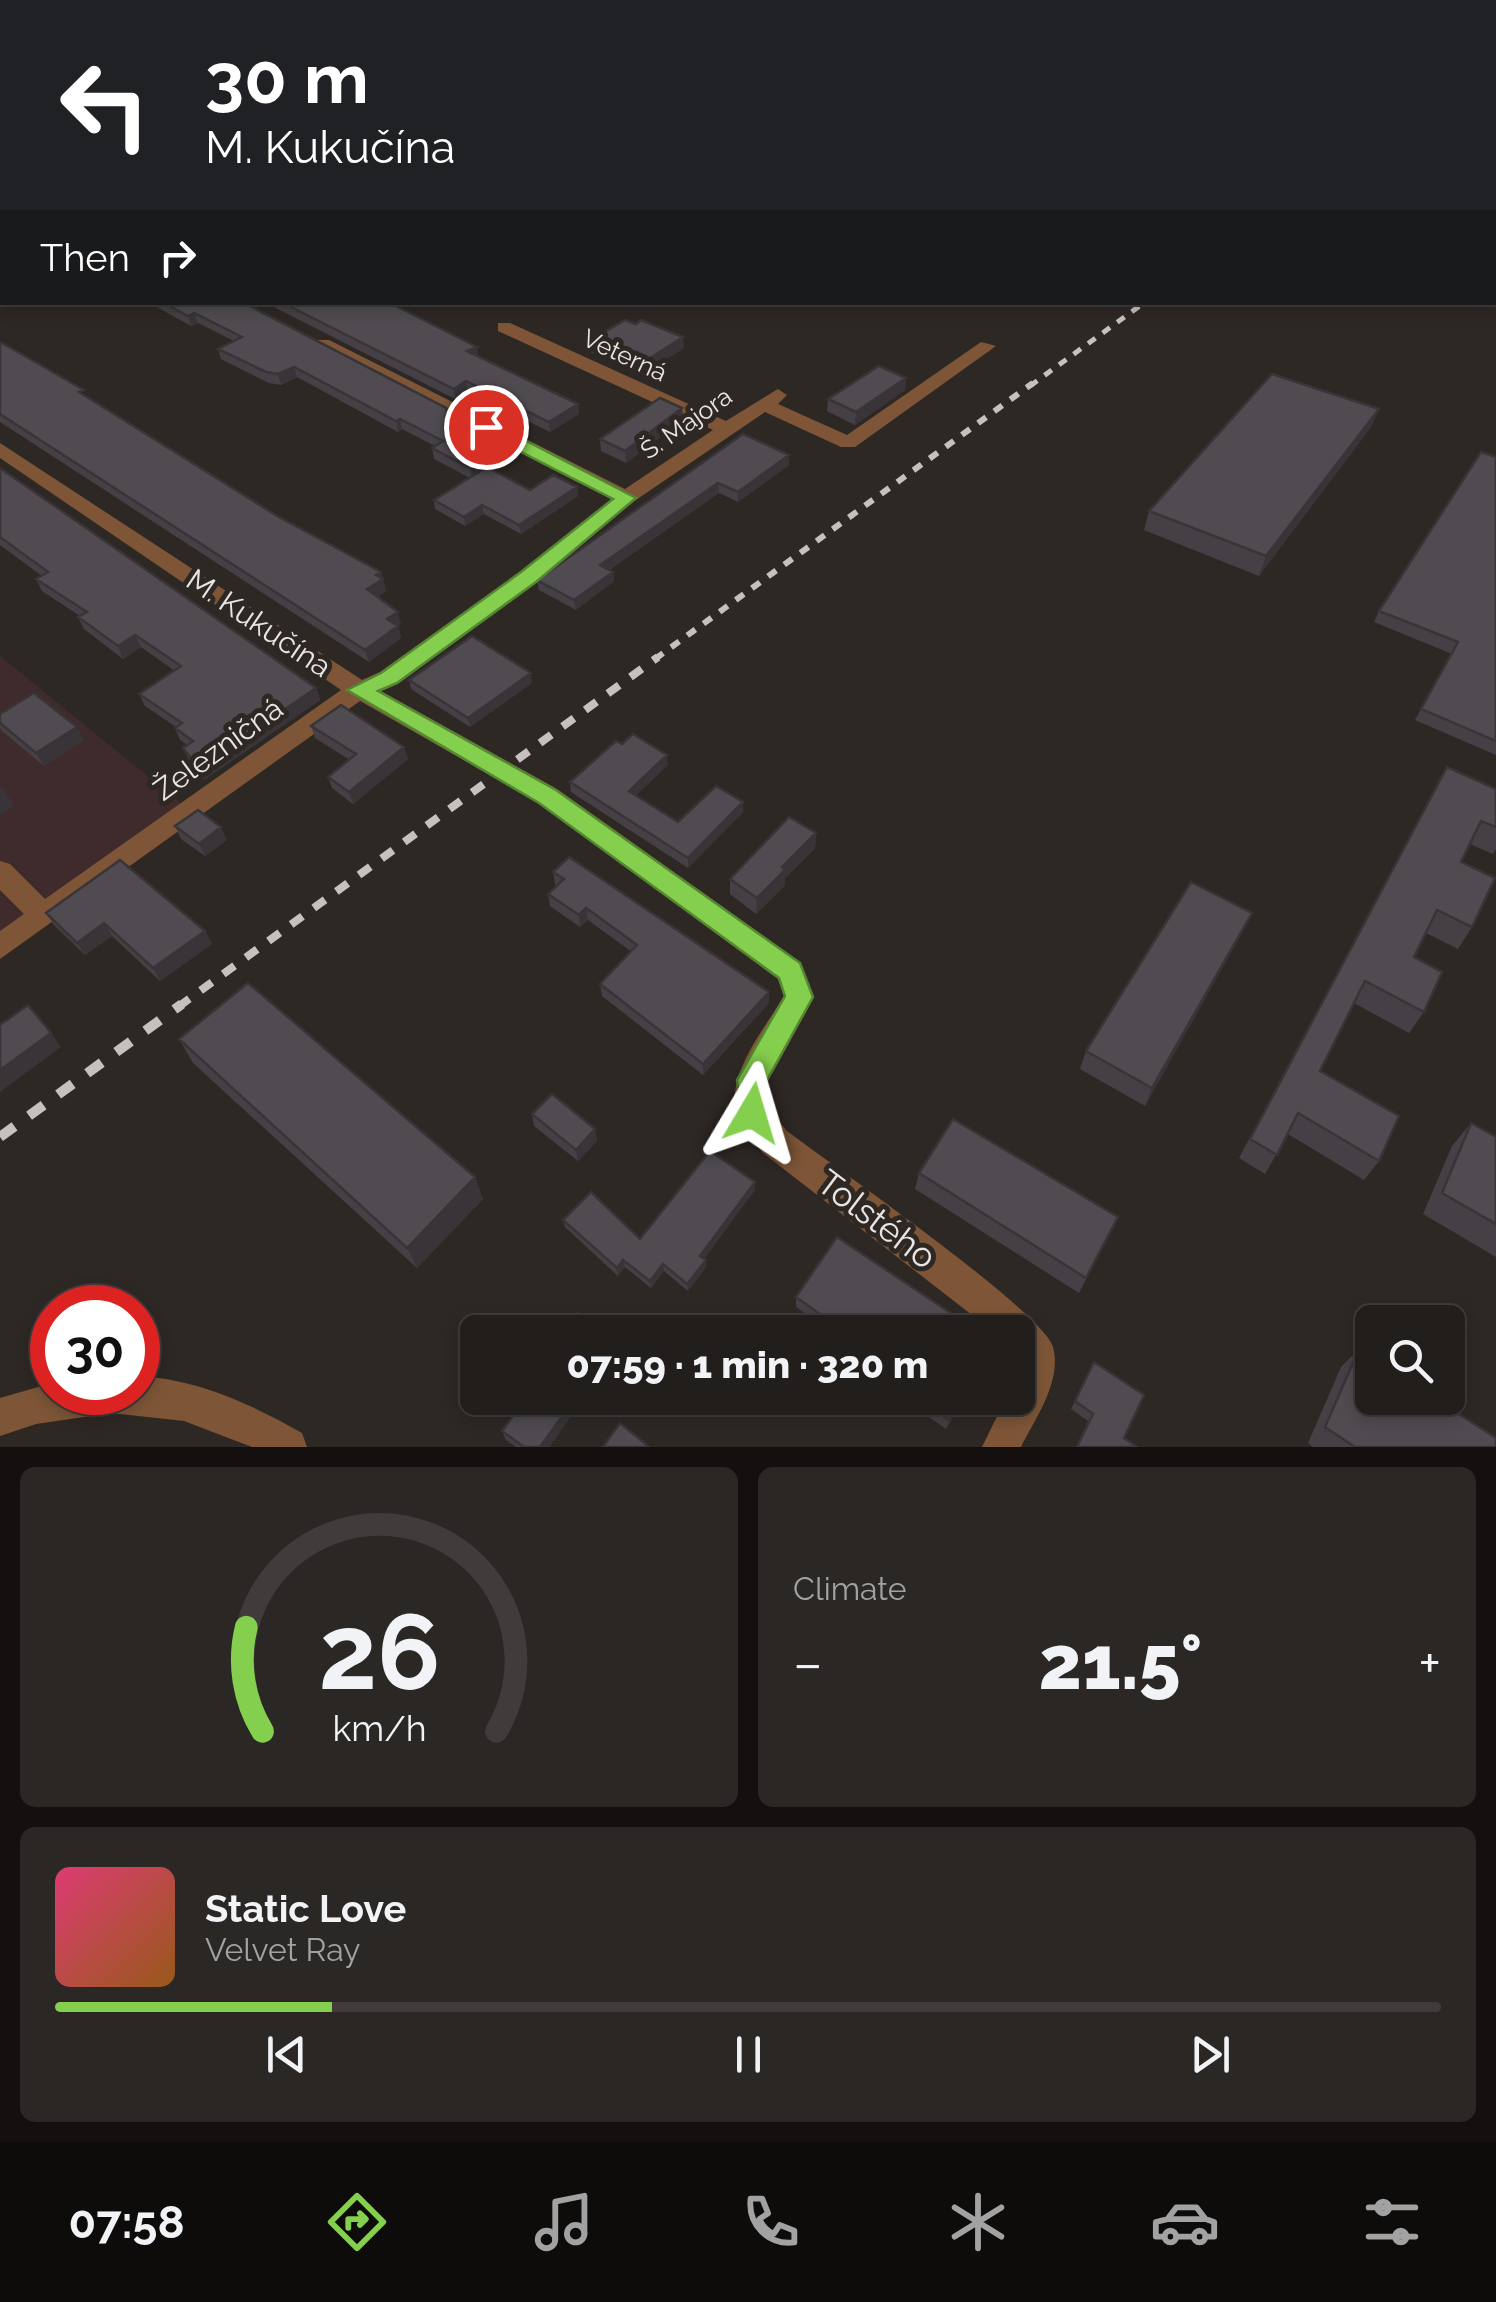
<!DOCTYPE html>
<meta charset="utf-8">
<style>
body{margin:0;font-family:Raleway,sans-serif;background:#2a2725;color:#f1f3f6;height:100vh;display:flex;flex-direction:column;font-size:38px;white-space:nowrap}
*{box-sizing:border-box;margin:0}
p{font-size:32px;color:#a2a2a3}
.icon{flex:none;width:55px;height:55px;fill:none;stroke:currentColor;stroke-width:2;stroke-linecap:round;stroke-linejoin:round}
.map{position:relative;height:1447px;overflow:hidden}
.sheet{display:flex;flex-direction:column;gap:20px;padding:20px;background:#13100f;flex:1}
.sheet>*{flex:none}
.guide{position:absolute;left:0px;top:0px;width:1498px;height:305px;box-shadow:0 5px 15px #0003,0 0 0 2px #3f3c3b;background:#202124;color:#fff;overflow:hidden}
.tools{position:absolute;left:1355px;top:1305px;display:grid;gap:20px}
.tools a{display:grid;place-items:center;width:110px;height:110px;border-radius:15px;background:#221e1c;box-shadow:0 5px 15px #0003,0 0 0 2px #3f3c3b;font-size:50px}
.speed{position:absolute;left:30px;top:1285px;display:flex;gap:20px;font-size:50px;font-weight:700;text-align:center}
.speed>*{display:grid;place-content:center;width:130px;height:130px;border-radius:50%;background:#221e1c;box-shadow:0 5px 15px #0003,0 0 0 2px #3f3c3b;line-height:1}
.speed .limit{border:15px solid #d22;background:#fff;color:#111}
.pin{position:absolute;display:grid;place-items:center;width:85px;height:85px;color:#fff;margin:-42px;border:5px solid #fff;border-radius:50%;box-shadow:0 2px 10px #0007}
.me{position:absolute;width:110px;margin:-55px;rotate:7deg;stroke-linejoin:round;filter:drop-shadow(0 0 8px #0008)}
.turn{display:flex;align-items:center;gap:35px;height:210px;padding:0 40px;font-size:45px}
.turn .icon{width:130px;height:130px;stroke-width:2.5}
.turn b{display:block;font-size:70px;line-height:85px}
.then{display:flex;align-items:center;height:95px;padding:0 40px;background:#0003;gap:20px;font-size:38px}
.big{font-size:75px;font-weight:800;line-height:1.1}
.sheet .card{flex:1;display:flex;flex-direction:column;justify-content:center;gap:15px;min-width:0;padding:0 35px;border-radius:15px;background:#2a2725}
.sheet .dial{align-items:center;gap:0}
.dial svg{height:260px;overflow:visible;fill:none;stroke:#3f3c3b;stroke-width:7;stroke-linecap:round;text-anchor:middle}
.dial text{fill:#f1f3f6;stroke:none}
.song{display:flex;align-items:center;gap:30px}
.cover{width:120px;height:120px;border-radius:15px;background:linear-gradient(135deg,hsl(340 70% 55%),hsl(30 70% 35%))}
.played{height:10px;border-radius:5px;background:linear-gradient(90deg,#84cf4d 20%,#3f3c3b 20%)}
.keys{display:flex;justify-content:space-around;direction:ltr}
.heat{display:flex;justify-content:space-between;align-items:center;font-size:55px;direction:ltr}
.sheet .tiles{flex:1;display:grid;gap:20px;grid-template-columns:1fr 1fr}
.card:last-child{grid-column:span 2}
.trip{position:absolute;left:460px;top:1315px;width:575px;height:100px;border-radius:15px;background:#221e1c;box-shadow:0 5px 15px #0003,0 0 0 2px #3f3c3b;font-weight:800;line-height:100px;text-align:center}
.dock{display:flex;height:160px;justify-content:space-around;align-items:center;background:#0e0c0b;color:#a2a2a3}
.dock .icon{width:70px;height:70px}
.dock .current{color:#84cf4d}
.dock b{font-size:45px;color:#f1f3f6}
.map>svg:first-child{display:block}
</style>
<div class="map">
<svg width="1496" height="1447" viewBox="0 0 1496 1447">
<rect width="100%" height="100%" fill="#2e2825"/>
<path fill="#3f2b2c" d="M 0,656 L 189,810 L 0,947 Z"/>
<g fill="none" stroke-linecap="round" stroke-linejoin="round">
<path stroke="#538695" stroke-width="5" d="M 715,2 L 721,0"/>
<path fill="#7e5637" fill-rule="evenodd" d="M 0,129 L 2,129 L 2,137 L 0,137 Z
M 2,200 L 2,210 L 0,211 L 0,201 Z
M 0,238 L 2,238 L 2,248 L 0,248 Z
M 498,323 L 510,323 L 726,421 L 778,389 L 787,395 L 778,404 L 847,435 L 981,342 L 996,346 L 855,447 L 841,447 L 765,412 L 633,502 L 536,582 L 398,684 L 381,691 L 557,789 L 800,962 L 814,997 L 767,1083 L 768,1108 L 787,1131 C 829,1163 1044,1312 1053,1347 C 1062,1382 1036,1417 1021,1447 L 982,1447 L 1006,1398 L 1018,1398 L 1018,1332 L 994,1332 L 763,1153 C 755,1141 739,1127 736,1113 C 727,1072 764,1030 784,996 L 778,979 L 539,803 L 360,701 L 0,959 L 0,931 L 24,914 L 0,890 L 0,861 L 10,864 L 45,899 L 341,690 L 0,458 L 0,443 L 362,680 L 380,672 L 520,572 L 612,499 L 317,348 L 317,340 L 329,340 L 625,489 L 713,430 L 498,331 Z
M 138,1376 C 197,1379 251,1404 302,1433 L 307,1447 L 252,1447 L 184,1421 L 111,1413 L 36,1424 L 0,1436 L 0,1398 L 52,1383 L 52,1392 L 138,1392 Z"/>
<path stroke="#c5c1be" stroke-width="5" stroke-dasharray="9 9" stroke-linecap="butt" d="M 1030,386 L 1145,302"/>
<path stroke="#c5c1be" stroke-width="6" stroke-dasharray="10 10" stroke-linecap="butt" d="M 655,659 L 1033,383"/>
<path stroke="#c5c1be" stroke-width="8" stroke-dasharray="14 14" stroke-linecap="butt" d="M 178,1007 L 658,657"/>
<path stroke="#c5c1be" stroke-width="10" stroke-dasharray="18 18" stroke-linecap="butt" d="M 0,1137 L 182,1004"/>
</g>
<path fill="#454045" d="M 148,302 L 242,302 L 450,420 L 504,448 L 505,458 L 489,468 L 530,490 L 577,487 L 578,496 L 521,534 L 484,514 L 465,526 L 435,509 L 434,500 L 470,478 L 434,459 L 432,448 L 435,446 L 402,429 L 398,432 L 297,377 L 281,385 L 269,383 L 221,359 L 218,349 L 234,341 L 198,323 L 191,326 Z
M 264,302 L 388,302 L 478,357 L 578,404 L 579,414 L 550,432 L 468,392 L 455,399 Z
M 636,324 L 683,337 L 684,348 L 642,374 L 590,352 L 589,341 Z
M 0,344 L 277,516 L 381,572 L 386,591 L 377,597 L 401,624 L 398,626 L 401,638 L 369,662 L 0,422 Z
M 906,378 L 905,390 L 855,425 L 827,411 L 828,399 Z
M 1379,409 L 1371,427 L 1259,576 L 1144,530 L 1149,511 Z
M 683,420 L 626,463 L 601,451 L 600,439 Z
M 743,434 L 789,455 L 789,465 L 738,502 L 719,493 L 609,570 L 613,572 L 614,581 L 576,610 L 539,590 L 537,580 Z
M 1496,457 L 1496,755 L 1415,720 L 1452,654 L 1374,622 L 1379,611 Z
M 0,468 L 316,688 L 320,700 L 204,780 L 189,760 L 183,748 L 187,745 L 180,740 L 175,728 L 176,727 L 145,706 L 139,694 L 175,671 L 141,647 L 123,659 L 84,629 L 78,617 L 80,616 L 42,591 L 36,579 L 42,576 L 0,545 Z
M 409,680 L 532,683 L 470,727 L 411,689 Z
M 0,714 L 84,740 L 44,766 L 2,731 L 0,728 Z
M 311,726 L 408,759 L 353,804 L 332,788 L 328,777 L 350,760 L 315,738 Z
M 668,765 L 636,795 L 678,822 L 743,802 L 743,812 L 688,868 L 571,792 L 570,782 Z
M 1447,767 L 1496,789 L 1496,849 L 1493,854 L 1470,844 L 1461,862 L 1472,927 L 1458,949 L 1426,933 L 1414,957 L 1424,1012 L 1409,1033 L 1354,1003 L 1320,1071 L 1379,1161 L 1364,1180 L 1288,1134 L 1265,1174 L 1239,1158 Z
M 175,826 L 227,840 L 205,856 L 181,839 Z
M 816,833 L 815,848 L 785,878 L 785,885 L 756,914 L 730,894 L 730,879 Z
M 553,872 L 769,992 L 769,1003 L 703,1075 L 602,996 L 600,984 L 632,952 L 588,920 L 580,927 L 550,906 L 548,894 L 557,886 L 555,884 Z
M 46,913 L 205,931 L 212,944 L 160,981 L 112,936 L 85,955 L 54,925 Z
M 1252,913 L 1243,931 L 1145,1106 L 1080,1069 L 1086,1051 Z
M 179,1039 L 483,1199 L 417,1268 L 193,1063 Z
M 532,1114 L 595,1129 L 597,1141 L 578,1161 L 534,1126 Z
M 1471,1123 L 1496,1137 L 1496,1257 L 1423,1214 L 1452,1146 Z
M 919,1173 L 1118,1217 L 1079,1293 L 915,1189 Z
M 755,1182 L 755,1190 L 704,1258 L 706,1260 L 706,1267 L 688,1291 L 664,1271 L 651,1288 L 625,1267 L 618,1276 L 565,1227 L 563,1220 L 640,1239 Z
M 796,1297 L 979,1332 L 850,1332 L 847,1331 L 846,1332 L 831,1332 L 796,1307 Z
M 1359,1349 L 1496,1447 L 1313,1447 L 1308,1443 L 1341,1367 Z
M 1094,1362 L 1124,1438 L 1137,1447 L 1076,1447 L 1088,1421 L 1071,1409 Z
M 526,1398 L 584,1398 L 549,1447 L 516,1447 L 506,1440 L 502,1431 Z
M 902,1398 L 964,1398 L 946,1429 Z"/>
<path fill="#383438" d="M 679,0 L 697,0 L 691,2 L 673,2 Z
M 194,313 L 198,323 L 191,326 L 188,316 Z
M 683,337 L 684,348 L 642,374 L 641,364 Z
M 477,347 L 478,357 L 467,351 Z
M 294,367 L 297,377 L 281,385 L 278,374 Z
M 906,378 L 905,390 L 855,425 L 856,412 Z
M 466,381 L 468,392 L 455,399 L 454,389 Z
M 578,404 L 579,414 L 550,432 L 549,422 Z
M 682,408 L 683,420 L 626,463 L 625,451 Z
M 1379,409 L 1371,427 L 1259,576 L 1266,556 Z
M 400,419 L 402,429 L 398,432 L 396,421 Z
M 504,448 L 505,458 L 472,479 L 470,468 Z
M 789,455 L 789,465 L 738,502 L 738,492 Z
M 718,483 L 719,493 L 601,575 L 600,565 Z
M 577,487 L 578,496 L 521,534 L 519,525 Z
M 482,505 L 484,514 L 465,526 L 464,517 Z
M 381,572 L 386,591 L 370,601 L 367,589 L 376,575 Z
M 613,572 L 614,581 L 576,610 L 574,600 Z
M 398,612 L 401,624 L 398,626 L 401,638 L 369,662 L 365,650 L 387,619 Z
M 135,635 L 141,647 L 123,659 L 118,646 Z
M 531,673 L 532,683 L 470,727 L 468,718 Z
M 316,688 L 320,700 L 204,780 L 199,768 Z
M 77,727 L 84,740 L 44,766 L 36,753 Z
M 404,747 L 408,759 L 353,804 L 349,792 Z
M 667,755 L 668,765 L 630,801 L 629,791 Z
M 3,787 L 14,806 L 0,815 L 0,788 Z
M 743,802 L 743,812 L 688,868 L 688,858 Z
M 221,827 L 227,840 L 205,856 L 199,844 Z
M 816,833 L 815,848 L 785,878 L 785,885 L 756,914 L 757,898 L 782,867 Z
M 586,908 L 588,920 L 580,927 L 579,915 Z
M 1252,913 L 1243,931 L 1145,1106 L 1152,1088 Z
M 104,923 L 112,936 L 85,955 L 77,943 Z
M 205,931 L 212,944 L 160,981 L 153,968 Z
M 769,992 L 769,1003 L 703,1075 L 703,1064 Z
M 51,1033 L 61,1047 L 0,1092 L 0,1070 Z
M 595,1129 L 597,1141 L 578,1161 L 576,1150 Z
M 475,1177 L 483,1199 L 417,1268 L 407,1248 Z
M 755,1182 L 755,1190 L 701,1263 L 700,1256 Z
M 623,1260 L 625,1267 L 618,1276 L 617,1268 Z
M 706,1260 L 706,1267 L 688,1291 L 687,1284 Z
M 663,1264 L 664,1271 L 651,1288 L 650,1281 Z
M 575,1398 L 584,1398 L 549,1447 L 540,1447 Z"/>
<path fill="#504b50" stroke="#383438" stroke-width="2.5" d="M 0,0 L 519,0 L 528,2 L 2,2 L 2,106 L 0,105 Z
M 609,0 L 679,0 L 673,2 L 602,2 Z
M 162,302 L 242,302 L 446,408 L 450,420 L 504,448 L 470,468 L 432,448 L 443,441 L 400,419 L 396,421 L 294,367 L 278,374 L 266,372 L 218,349 L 242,337 L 194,313 L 188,316 Z
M 281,302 L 388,302 L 477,347 L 467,351 L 578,404 L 549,422 L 466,381 L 454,389 Z
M 625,320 L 636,324 L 641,320 L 683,337 L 641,364 L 589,341 Z
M 2,343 L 84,390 L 79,392 L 277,516 L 381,572 L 376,575 L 383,579 L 367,589 L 398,612 L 387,619 L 398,626 L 365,650 L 0,414 L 0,344 Z
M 879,366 L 906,378 L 856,412 L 828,399 Z
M 1272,374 L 1379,409 L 1266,556 L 1149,511 Z
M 660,398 L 682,408 L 625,451 L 600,439 Z
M 743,434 L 789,455 L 738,492 L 718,483 L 600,565 L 613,572 L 574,600 L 537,580 Z
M 1481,452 L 1496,457 L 1496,741 L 1421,709 L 1458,642 L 1379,611 Z
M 487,467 L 530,490 L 553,475 L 577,487 L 519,525 L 482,505 L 464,517 L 434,500 Z
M 0,468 L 316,688 L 199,768 L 183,748 L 193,741 L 175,728 L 182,723 L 139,694 L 181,666 L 135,635 L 118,646 L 78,617 L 87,612 L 36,579 L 48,572 L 0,537 Z
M 472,636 L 531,673 L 468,718 L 409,680 Z
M 34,693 L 77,727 L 36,753 L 0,723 L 0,714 Z
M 341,705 L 404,747 L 349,792 L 328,777 L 356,754 L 311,726 Z
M 633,734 L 667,755 L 629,791 L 678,822 L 716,786 L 743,802 L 688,858 L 570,782 L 616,741 L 622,744 Z
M 1447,767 L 1496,789 L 1496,827 L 1481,821 L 1461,862 L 1495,878 L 1472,927 L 1437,910 L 1414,957 L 1442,972 L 1424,1012 L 1365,981 L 1320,1071 L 1399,1116 L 1379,1161 L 1298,1113 L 1277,1155 L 1250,1139 Z
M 198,810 L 221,827 L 199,844 L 175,826 Z
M 789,817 L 816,833 L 782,867 L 785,870 L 757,898 L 730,879 Z
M 569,857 L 769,992 L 703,1064 L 600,984 L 637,945 L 586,908 L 579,915 L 548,894 L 564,879 L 553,872 Z
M 120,860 L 205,931 L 153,968 L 104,923 L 77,943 L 46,913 Z
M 1191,882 L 1252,913 L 1152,1088 L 1086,1051 Z
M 248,983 L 475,1177 L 407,1248 L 179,1039 Z
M 28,1005 L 51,1033 L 0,1070 L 0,1025 Z
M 552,1094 L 595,1129 L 576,1150 L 532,1114 Z
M 953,1119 L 1118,1217 L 1086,1278 L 919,1173 Z
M 1471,1123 L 1496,1137 L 1496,1224 L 1442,1193 Z
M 710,1151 L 755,1182 L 700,1256 L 706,1260 L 687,1284 L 663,1264 L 650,1281 L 623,1260 L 617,1268 L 563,1220 L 591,1192 L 640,1239 Z
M 837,1237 L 979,1332 L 879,1332 L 875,1330 L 874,1332 L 865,1332 L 848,1321 L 842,1330 L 796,1297 Z
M 577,1313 L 605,1332 L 563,1332 Z
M 1359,1349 L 1372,1358 L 1372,1398 L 1434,1398 L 1496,1438 L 1496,1447 L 1355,1447 L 1325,1427 Z
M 1094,1362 L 1144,1395 L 1124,1438 L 1137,1447 L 1077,1447 L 1093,1414 L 1075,1401 Z
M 526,1398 L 575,1398 L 540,1447 L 524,1447 L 502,1431 Z
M 917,1398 L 962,1398 L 949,1420 Z
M 620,1423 L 648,1446 L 647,1447 L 603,1447 Z"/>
<path fill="#84cf4d" stroke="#568732" stroke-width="2.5" d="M 480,423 L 492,423 L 636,498 L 536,582 L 397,683 L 378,691 L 556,790 L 800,963 L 813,997 L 766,1082 L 767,1113 L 763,1122 L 752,1126 L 742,1122 L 737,1080 L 785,996 L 779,978 L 539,803 L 347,690 L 381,673 L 521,572 L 613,499 L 480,431 Z"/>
<g text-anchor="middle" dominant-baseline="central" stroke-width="10" stroke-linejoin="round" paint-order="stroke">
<g font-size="25" fill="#e9e5e3" stroke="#2e2825">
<text transform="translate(625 355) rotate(25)">Veterná</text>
<text transform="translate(686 423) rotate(-35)">Š. Majora</text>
</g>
<g font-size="30" fill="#e9e5e3" stroke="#2e2825">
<text transform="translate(259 623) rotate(34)">M. Kukučína</text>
<text transform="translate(218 749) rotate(-36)">Železničná</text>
</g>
<g font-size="35" fill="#e9e5e3" stroke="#2e2825">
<text transform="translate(877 1219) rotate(37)">Tolstého</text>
</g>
</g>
</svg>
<div class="tools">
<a><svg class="icon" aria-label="search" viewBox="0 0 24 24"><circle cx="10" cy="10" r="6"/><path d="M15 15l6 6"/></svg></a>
</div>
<div class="speed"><div class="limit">30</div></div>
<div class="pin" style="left:486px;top:427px;background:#d93025"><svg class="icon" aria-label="arrive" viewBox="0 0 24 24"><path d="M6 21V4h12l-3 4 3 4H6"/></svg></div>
<svg class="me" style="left:752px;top:1113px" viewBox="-20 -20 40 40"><path d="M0-17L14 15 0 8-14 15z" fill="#84cf4d" stroke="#fff" stroke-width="4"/></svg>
<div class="trip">07:59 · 1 min · 320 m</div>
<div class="guide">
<div class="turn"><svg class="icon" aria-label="left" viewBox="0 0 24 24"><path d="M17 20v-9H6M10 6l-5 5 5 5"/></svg><div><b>30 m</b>M. Kukučína</div></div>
<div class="then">Then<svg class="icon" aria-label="right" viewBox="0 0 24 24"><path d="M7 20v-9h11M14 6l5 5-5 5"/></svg></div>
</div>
</div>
<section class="sheet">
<div class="tiles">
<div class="card dial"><svg viewBox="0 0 100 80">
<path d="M14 69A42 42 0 1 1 86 69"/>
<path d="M14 69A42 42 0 0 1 9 37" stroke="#84cf4d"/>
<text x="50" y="56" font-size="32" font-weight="700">26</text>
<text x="50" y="72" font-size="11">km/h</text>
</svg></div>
<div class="card"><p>Climate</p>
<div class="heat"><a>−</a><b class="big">21.5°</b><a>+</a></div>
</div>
<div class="card">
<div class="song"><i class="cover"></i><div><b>Static Love</b><p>Velvet Ray</p></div></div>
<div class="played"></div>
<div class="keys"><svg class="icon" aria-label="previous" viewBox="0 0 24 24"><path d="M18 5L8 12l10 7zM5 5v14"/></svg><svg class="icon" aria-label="pause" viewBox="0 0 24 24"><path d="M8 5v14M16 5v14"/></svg><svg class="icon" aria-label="next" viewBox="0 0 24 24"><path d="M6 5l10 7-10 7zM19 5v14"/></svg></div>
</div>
</div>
</section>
<nav class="dock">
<b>07:58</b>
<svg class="icon current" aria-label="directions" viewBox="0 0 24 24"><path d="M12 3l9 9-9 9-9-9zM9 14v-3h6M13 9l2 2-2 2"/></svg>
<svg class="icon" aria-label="music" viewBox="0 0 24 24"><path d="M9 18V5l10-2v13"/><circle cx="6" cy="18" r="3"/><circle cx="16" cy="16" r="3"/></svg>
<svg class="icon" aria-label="phone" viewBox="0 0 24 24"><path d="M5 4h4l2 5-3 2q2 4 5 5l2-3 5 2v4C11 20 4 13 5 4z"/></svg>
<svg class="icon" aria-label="climate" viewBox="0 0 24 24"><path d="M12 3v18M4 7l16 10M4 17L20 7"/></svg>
<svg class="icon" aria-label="car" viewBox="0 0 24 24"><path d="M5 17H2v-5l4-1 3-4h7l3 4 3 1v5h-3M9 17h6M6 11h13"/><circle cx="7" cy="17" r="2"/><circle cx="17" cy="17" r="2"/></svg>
<svg class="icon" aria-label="filters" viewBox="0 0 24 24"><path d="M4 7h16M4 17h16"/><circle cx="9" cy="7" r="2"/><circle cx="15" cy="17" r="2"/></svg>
</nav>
